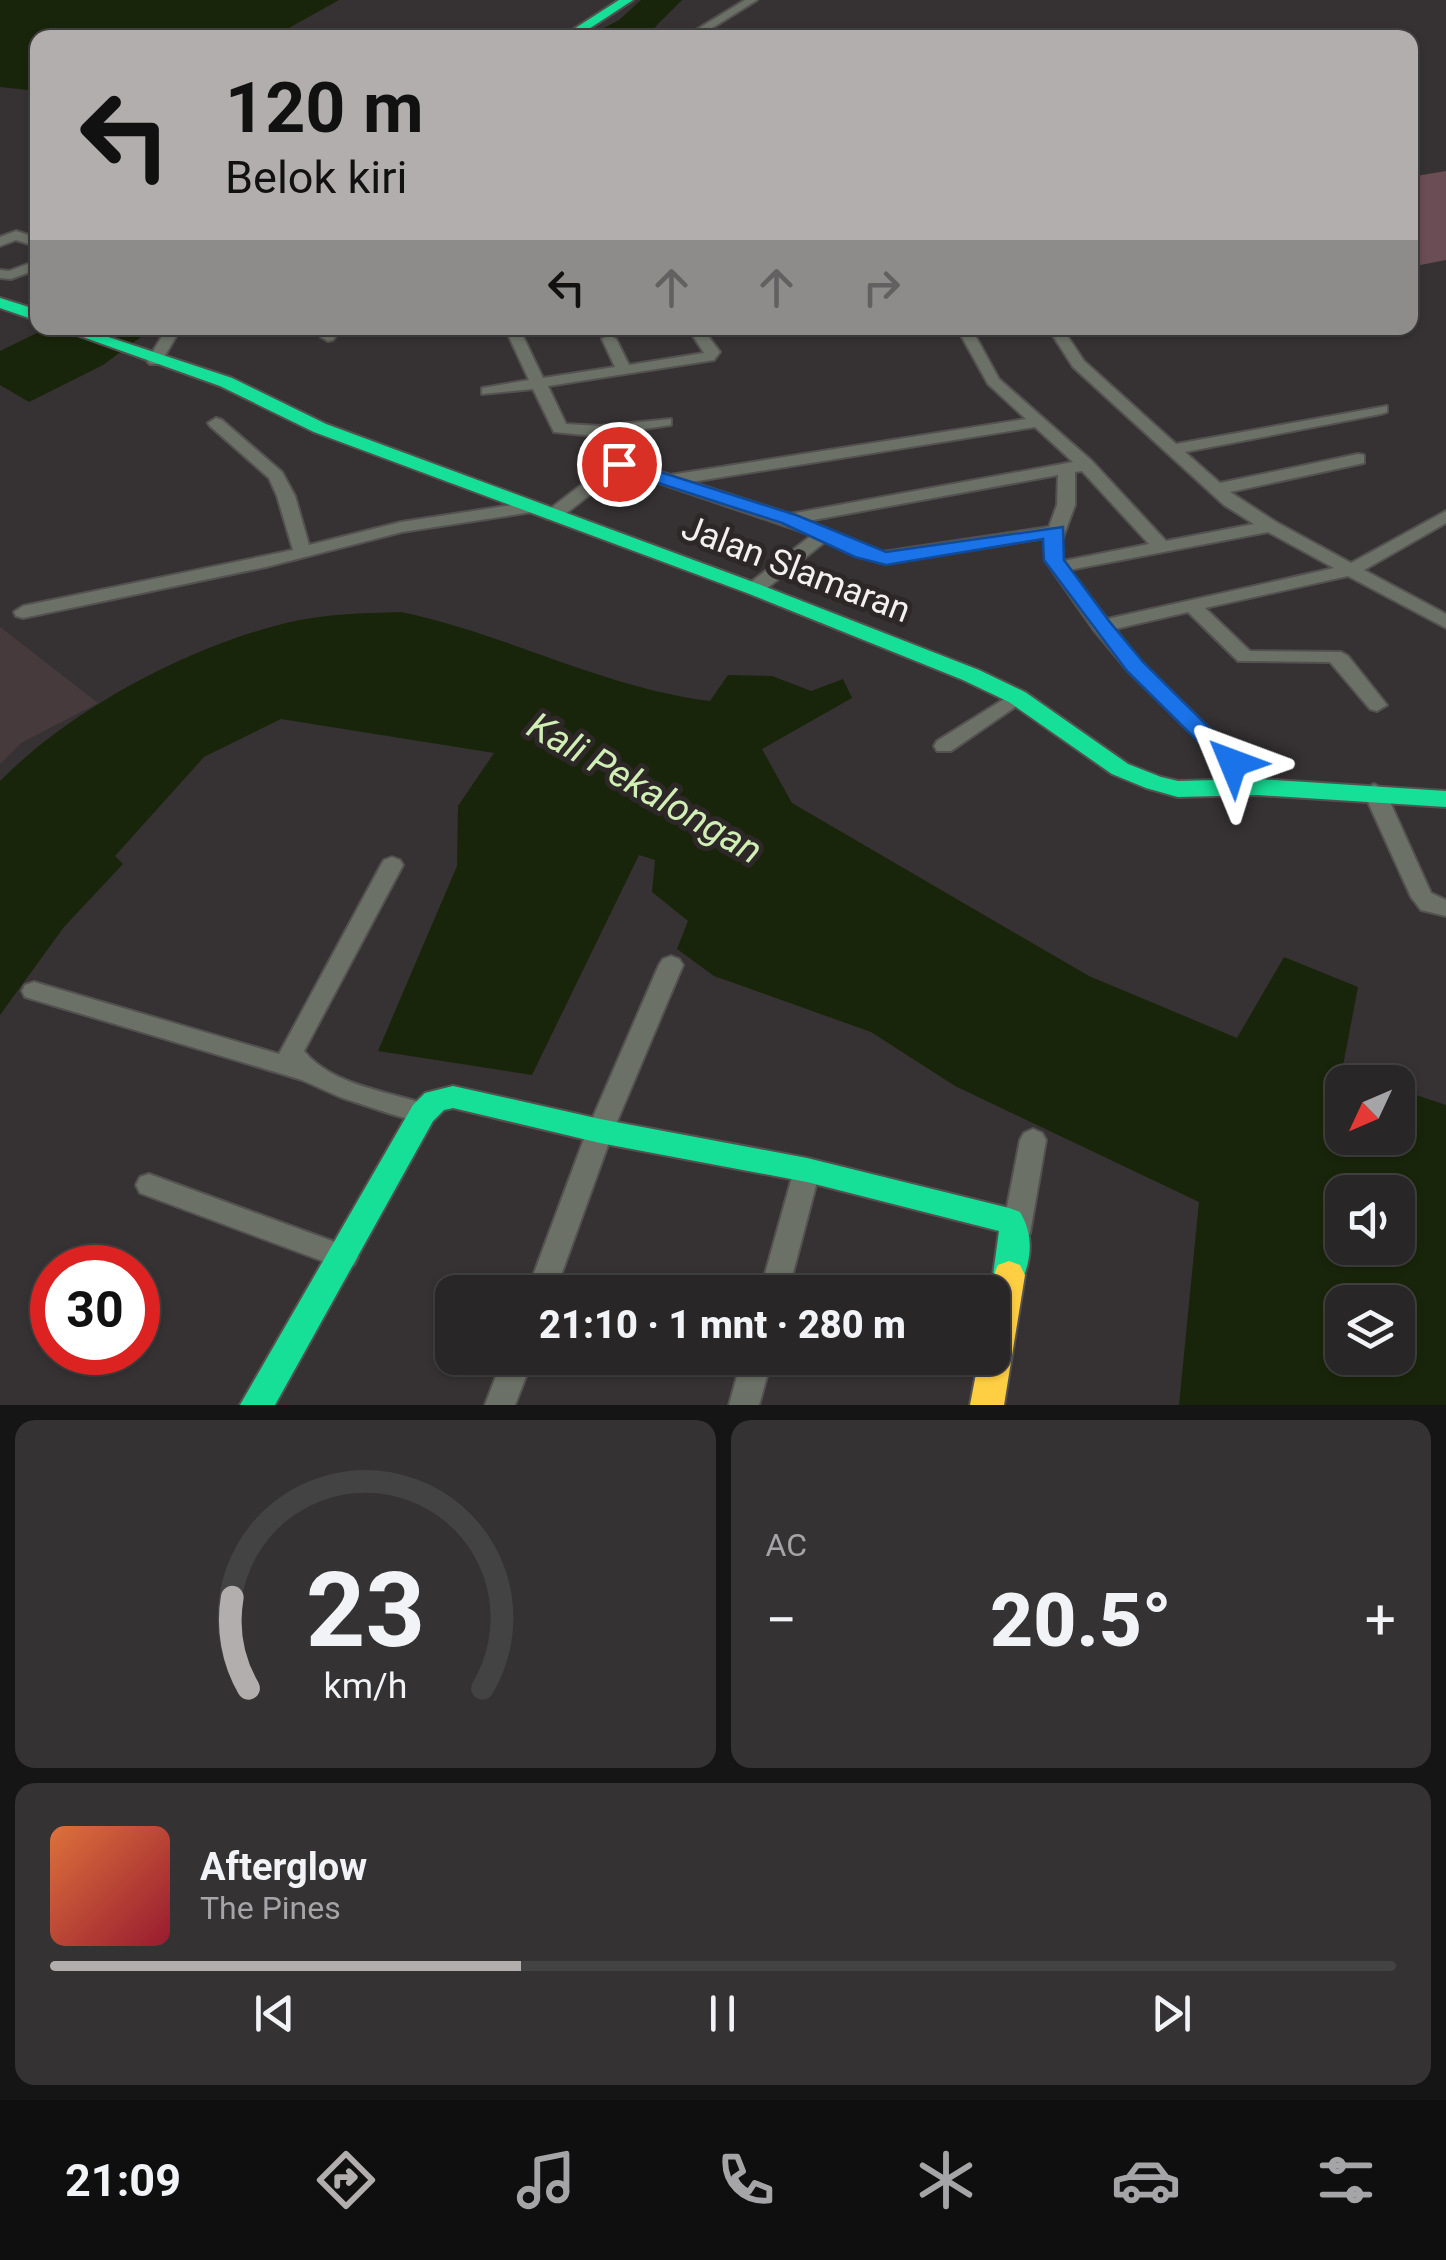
<!DOCTYPE html>
<html lang="id">
<meta charset="utf-8">
<style>
body{margin:0;font-family:Roboto,sans-serif;background:#343232;color:#f1f3f6;height:100vh;display:flex;flex-direction:column;font-size:38px;white-space:nowrap}
*{box-sizing:border-box;margin:0}
p{font-size:32px;color:#a5a5a7}
.icon{flex:none;width:55px;height:55px;fill:none;stroke:currentColor;stroke-width:2;stroke-linecap:round;stroke-linejoin:round}
.map{position:relative;height:1405px;overflow:hidden}
.drawer{display:flex;flex-direction:column;gap:15px;padding:15px;background:#161515;flex:1}
.drawer>*{flex:none}
.top-card{position:absolute;left:30px;top:30px;width:1388px;height:305px;border-radius:20px;box-shadow:0 2px 8px #0004,0 0 0 2px #444343;background:#b2aeae;color:#111;overflow:hidden}
.needle{width:65px;rotate:226deg}
.buttons{position:absolute;left:1325px;top:1065px;display:grid;gap:20px}
.buttons a{display:grid;place-items:center;width:90px;height:90px;border-radius:20px;background:#282626;box-shadow:0 2px 8px #0004,0 0 0 2px #444343;font-size:50px}
.speed{position:absolute;left:30px;top:1245px;display:flex;gap:20px;font-size:50px;font-weight:700;text-align:center}
.speed>*{display:grid;place-content:center;width:130px;height:130px;border-radius:50%;background:#282626;box-shadow:0 2px 8px #0004,0 0 0 2px #444343;line-height:1}
.speed .limit{border:15px solid #d22;background:#fff;color:#111}
.pin{position:absolute;display:grid;place-items:center;width:85px;height:85px;color:#fff;margin:-42px;border:5px solid #fff;border-radius:50%;box-shadow:0 2px 10px #0007}
.me{position:absolute;width:110px;margin:-55px;rotate:314deg;stroke-linejoin:round;filter:drop-shadow(0 0 8px #0008)}
.turn{display:flex;align-items:center;gap:35px;height:210px;padding:0 30px;font-size:45px}
.turn .icon{width:130px;height:130px;stroke-width:2.5}
.turn b{display:block;font-size:70px;line-height:85px}
.lanes{display:flex;align-items:center;height:95px;padding:0 30px;background:#0003;justify-content:center;gap:50px;direction:ltr}
.lanes .off{opacity:.35}
.big{font-size:75px;font-weight:800;line-height:1.1}
.drawer .card{flex:1;display:flex;flex-direction:column;justify-content:center;gap:15px;min-width:0;padding:0 35px;border-radius:20px;background:#343232}
.drawer .dial{align-items:center;gap:0}
.dial svg{height:260px;overflow:visible;fill:none;stroke:#444343;stroke-width:7;stroke-linecap:round;text-anchor:middle}
.dial text{fill:#f1f3f6;stroke:none}
.song{display:flex;align-items:center;gap:30px}
.cover{width:120px;height:120px;border-radius:15px;background:linear-gradient(135deg,hsl(20 70% 55%),hsl(350 70% 35%))}
.played{height:10px;border-radius:5px;background:linear-gradient(90deg,#b2aeae 35%,#444343 35%)}
.keys{display:flex;justify-content:space-around;direction:ltr}
.heat{display:flex;justify-content:space-between;align-items:center;font-size:55px;direction:ltr}
.drawer .tiles{flex:1;display:grid;gap:15px;grid-template-columns:1fr 1fr}
.card:last-child{grid-column:span 2}
.trip{position:absolute;left:435px;top:1275px;width:575px;height:100px;border-radius:20px;background:#282626;box-shadow:0 2px 8px #0004,0 0 0 2px #444343;font-weight:800;line-height:100px;text-align:center}
.tabs{display:flex;height:160px;justify-content:space-around;align-items:center;background:#100f0f;color:#a5a5a7}
.tabs .icon{width:70px;height:70px}
.tabs .on{color:#b2aeae}
.tabs b{font-size:45px;color:#f1f3f6}
.map>svg:first-child{display:block}
</style>
<div class="map">
<svg width="1446" height="1405" viewBox="0 0 1446 1405">
<rect width="100%" height="100%" fill="#363233"/>
<path fill="#463a3d" d="M 0,627 L 98,703 L 21,743 L 0,764 Z"/>
<path fill="#6b4d55" d="M 1446,171 L 1446,260 L 1410,267 L 1410,177 Z"/>
<path fill="#19250a" fill-rule="evenodd" d="M 0,0 L 339,0 L 273,37 L 38,38 L 37,91 L 0,87 Z
M 641,0 L 682,0 L 656,26 L 651,37 L 587,37 L 619,20 Z
M 47,328 L 153,328 L 103,365 L 29,402 L 0,385 L 0,351 Z
M 401,612 C 507,634 601,687 710,701 L 728,675 L 772,676 L 811,691 L 843,679 L 852,698 L 762,749 L 792,803 L 1089,976 L 1237,1038 L 1284,957 L 1358,987 L 1342,1071 L 1377,1082 L 1342,1082 L 1342,1138 L 1398,1138 L 1398,1089 L 1446,1105 L 1446,1405 L 1179,1405 L 1199,1202 L 955,1086 L 871,1032 L 714,976 L 677,949 L 688,921 L 652,892 L 655,860 L 639,855 L 532,1075 L 378,1051 L 457,866 L 458,806 L 494,753 L 281,719 L 204,757 L 115,856 L 123,864 L 64,927 L 0,1015 L 0,781 C 71,709 188,647 286,623 C 323,614 363,613 401,612 ZM 1342,1192 L 1398,1192 L 1398,1248 L 1342,1248 ZM 1342,1302 L 1398,1302 L 1398,1358 L 1342,1358 Z"/>
<g fill="none" stroke-linecap="round" stroke-linejoin="round">
<defs>
<path id="street" d="M 745,0 L 757,0 L 696,38 L 683,38 Z
M 16,231 L 38,238 L 38,247 L 16,240 L 0,246 L 0,237 Z
M 38,260 L 38,269 L 11,279 L 0,278 L 0,270 L 9,271 Z
M 167,328 L 181,328 L 160,364 L 150,364 L 147,361 Z
M 327,328 L 341,328 L 333,340 L 328,341 L 321,337 Z
M 505,328 L 519,328 L 543,378 L 615,367 L 602,339 L 609,335 L 616,339 L 629,365 L 704,353 L 688,328 L 702,328 L 720,352 L 714,360 L 548,386 L 566,424 L 600,426 L 671,419 L 671,425 L 610,434 L 625,461 L 670,475 L 1026,419 L 988,384 L 957,328 L 971,328 L 999,379 L 1092,461 L 1166,541 L 1254,524 L 1224,505 L 1073,367 L 1048,328 L 1062,328 L 1084,361 L 1176,444 L 1387,406 L 1387,412 L 1381,414 L 1185,452 L 1220,483 L 1358,454 L 1364,455 L 1364,463 L 1230,492 L 1276,522 L 1351,563 L 1446,511 L 1446,523 L 1364,570 L 1446,614 L 1446,628 L 1348,576 L 1205,608 L 1250,651 L 1341,652 L 1348,656 L 1387,705 L 1377,711 L 1370,709 L 1330,662 L 1238,661 L 1188,612 L 1115,629 L 1142,663 L 1269,787 L 1258,794 L 1251,792 L 1128,671 L 1094,630 L 1045,560 L 1045,538 L 881,563 L 826,541 L 761,593 L 747,593 L 745,589 L 747,585 L 812,535 L 621,470 L 559,519 L 547,519 L 544,515 L 547,511 L 610,463 L 595,436 L 554,432 L 533,389 L 482,394 L 482,388 L 529,380 ZM 1035,427 L 1073,462 L 790,514 L 691,482 ZM 1082,471 L 1149,544 L 1063,561 L 1061,543 L 1075,505 L 1075,472 ZM 1058,475 L 1057,505 L 1049,527 L 883,552 L 808,521 ZM 1268,532 L 1334,568 L 1107,619 L 1069,570 Z
M 216,418 L 222,420 L 282,472 L 295,496 L 309,545 L 401,522 L 532,502 L 541,507 L 532,512 L 402,532 L 266,567 L 23,618 L 16,616 L 14,612 L 23,606 L 293,550 L 277,496 L 269,478 L 210,426 L 208,423 Z
M 1017,691 L 1027,697 L 1024,701 L 951,751 L 937,751 L 934,746 L 937,741 Z
M 1374,784 L 1385,791 L 1431,893 L 1446,900 L 1446,916 L 1421,910 L 1411,897 L 1363,791 Z
M 392,857 L 400,860 L 403,865 L 304,1051 C 332,1086 391,1092 432,1106 L 436,1113 L 432,1120 L 423,1123 L 391,1114 L 340,1097 L 302,1080 L 25,997 L 22,991 L 25,985 L 34,982 L 279,1054 L 381,865 L 384,860 Z
M 671,956 L 679,959 L 683,965 L 613,1131 L 555,1292 L 527,1292 L 587,1131 L 659,965 L 663,959 Z
M 1033,1129 L 1042,1133 L 1046,1140 L 1030,1233 L 1026,1241 L 1016,1245 L 1006,1241 L 1002,1233 L 1020,1140 L 1024,1133 Z
M 807,1159 L 816,1162 L 820,1170 L 788,1292 L 760,1292 L 794,1170 L 798,1162 Z
M 149,1174 L 354,1249 L 358,1257 L 354,1265 L 344,1269 L 140,1193 L 136,1185 L 140,1177 Z
M 503,1358 L 533,1358 L 515,1405 L 485,1405 Z
M 742,1358 L 772,1358 L 759,1405 L 729,1405 Z"/>
<path id="fast" d="M 619,0 L 633,0 L 575,38 L 560,38 Z
M 0,298 L 38,310 L 38,321 L 0,308 Z
M 58,328 L 81,328 L 232,378 L 326,424 L 761,585 L 979,670 L 1025,692 L 1128,764 L 1161,777 L 1178,781 L 1258,779 L 1446,791 L 1446,807 L 1258,795 L 1178,797 L 1146,788 L 1112,774 L 1009,702 L 963,680 L 747,593 L 314,432 L 220,386 Z
M 453,1086 L 600,1119 L 807,1158 L 1009,1208 L 1020,1212 C 1034,1235 1032,1260 1020,1285 L 1009,1289 L 998,1285 L 993,1275 L 999,1231 L 807,1182 L 600,1143 L 453,1108 L 444,1110 L 433,1121 L 275,1405 L 240,1405 L 413,1105 L 425,1093 Z"/>
<path id="slow" d="M 1009,1261 L 1020,1265 L 1025,1275 L 1004,1405 L 970,1405 L 979,1358 L 992,1358 C 992,1326 985,1292 998,1265 Z"/>
</defs>
<use href="#street" stroke="#545151" stroke-width="4"/>
<use href="#fast" stroke="#545151" stroke-width="4"/>
<use href="#slow" stroke="#545151" stroke-width="4"/>
<use href="#street" fill="#6c7167" fill-rule="evenodd"/>
<use href="#fast" fill="#16e098" fill-rule="evenodd"/>
<use href="#slow" fill="#ffcf43" fill-rule="evenodd"/>
</g>
<path fill="#1a73e8" stroke="#114b97" stroke-width="2.5" d="M 619,459 L 796,515 L 886,552 L 1063,527 L 1064,560 L 1109,621 L 1143,662 L 1245,763 L 1233,771 L 1225,768 L 1127,671 L 1044,560 L 1043,539 L 886,565 L 855,557 L 782,523 L 612,468 L 612,460 Z"/>
<g text-anchor="middle" dominant-baseline="central" stroke-width="10" stroke-linejoin="round" paint-order="stroke">
<g font-size="35" fill="#f4f0f1" stroke="#2d2728">
<text transform="translate(796 569) rotate(21)">Jalan Slamaran</text>
</g>
<g font-size="38" font-style="italic" fill="#d0efb4" stroke="#2d2728">
<text transform="translate(645 788) rotate(30)">Kali Pekalongan</text>
</g>
</g>
</svg>
<div class="buttons">
<a><svg class="needle" viewBox="-14 -14 28 28"><path d="M0-13l5 13h-10z" fill="#e53935"/><path d="M0 13l5-13h-10z" fill="#a5a5a7"/></svg></a>
<a><svg class="icon" aria-label="sound" viewBox="0 0 24 24"><path d="M4 9h4l5-4v14l-5-4H4zM17 9q2 3 0 6"/></svg></a>
<a><svg class="icon" aria-label="layers" viewBox="0 0 24 24"><path d="M12 4l9 5-9 5-9-5zM3 14l9 5 9-5"/></svg></a>
</div>
<div class="speed"><div class="limit">30</div></div>
<div class="pin" style="left:619px;top:464px;background:#d93025"><svg class="icon" aria-label="arrive" viewBox="0 0 24 24"><path d="M6 21V4h12l-3 4 3 4H6"/></svg></div>
<svg class="me" style="left:1233px;top:763px" viewBox="-20 -20 40 40"><path d="M0-17L14 15 0 8-14 15z" fill="#1a73e8" stroke="#fff" stroke-width="4"/></svg>
<div class="trip">21:10 · 1 mnt · 280 m</div>
<div class="top-card">
<div class="turn"><svg class="icon" aria-label="left" viewBox="0 0 24 24"><path d="M17 20v-9H6M10 6l-5 5 5 5"/></svg><div><b>120 m</b>Belok kiri</div></div>
<div class="lanes"><svg class="icon" aria-label="left" viewBox="0 0 24 24"><path d="M17 20v-9H6M10 6l-5 5 5 5"/></svg><svg class="icon off" aria-label="ahead" viewBox="0 0 24 24"><path d="M12 20V5M6 11l6-6 6 6"/></svg><svg class="icon off" aria-label="ahead" viewBox="0 0 24 24"><path d="M12 20V5M6 11l6-6 6 6"/></svg><svg class="icon off" aria-label="right" viewBox="0 0 24 24"><path d="M7 20v-9h11M14 6l5 5-5 5"/></svg></div>
</div>
</div>
<section class="drawer">
<div class="tiles">
<div class="card dial"><svg viewBox="0 0 100 80">
<path d="M14 69A42 42 0 1 1 86 69"/>
<path d="M14 69A42 42 0 0 1 9 41" stroke="#b2aeae"/>
<text x="50" y="56" font-size="32" font-weight="700">23</text>
<text x="50" y="72" font-size="11">km/h</text>
</svg></div>
<div class="card"><p>AC</p>
<div class="heat"><a>−</a><b class="big">20.5°</b><a>+</a></div>
</div>
<div class="card">
<div class="song"><i class="cover"></i><div><b>Afterglow</b><p>The Pines</p></div></div>
<div class="played"></div>
<div class="keys"><svg class="icon" aria-label="previous" viewBox="0 0 24 24"><path d="M18 5L8 12l10 7zM5 5v14"/></svg><svg class="icon" aria-label="pause" viewBox="0 0 24 24"><path d="M8 5v14M16 5v14"/></svg><svg class="icon" aria-label="next" viewBox="0 0 24 24"><path d="M6 5l10 7-10 7zM19 5v14"/></svg></div>
</div>
</div>
</section>
<nav class="tabs">
<b>21:09</b>
<svg class="icon on" aria-label="directions" viewBox="0 0 24 24"><path d="M12 3l9 9-9 9-9-9zM9 14v-3h6M13 9l2 2-2 2"/></svg>
<svg class="icon" aria-label="music" viewBox="0 0 24 24"><path d="M9 18V5l10-2v13"/><circle cx="6" cy="18" r="3"/><circle cx="16" cy="16" r="3"/></svg>
<svg class="icon" aria-label="phone" viewBox="0 0 24 24"><path d="M5 4h4l2 5-3 2q2 4 5 5l2-3 5 2v4C11 20 4 13 5 4z"/></svg>
<svg class="icon" aria-label="climate" viewBox="0 0 24 24"><path d="M12 3v18M4 7l16 10M4 17L20 7"/></svg>
<svg class="icon" aria-label="car" viewBox="0 0 24 24"><path d="M5 17H2v-5l4-1 3-4h7l3 4 3 1v5h-3M9 17h6M6 11h13"/><circle cx="7" cy="17" r="2"/><circle cx="17" cy="17" r="2"/></svg>
<svg class="icon" aria-label="filters" viewBox="0 0 24 24"><path d="M4 7h16M4 17h16"/><circle cx="9" cy="7" r="2"/><circle cx="15" cy="17" r="2"/></svg>
</nav>
